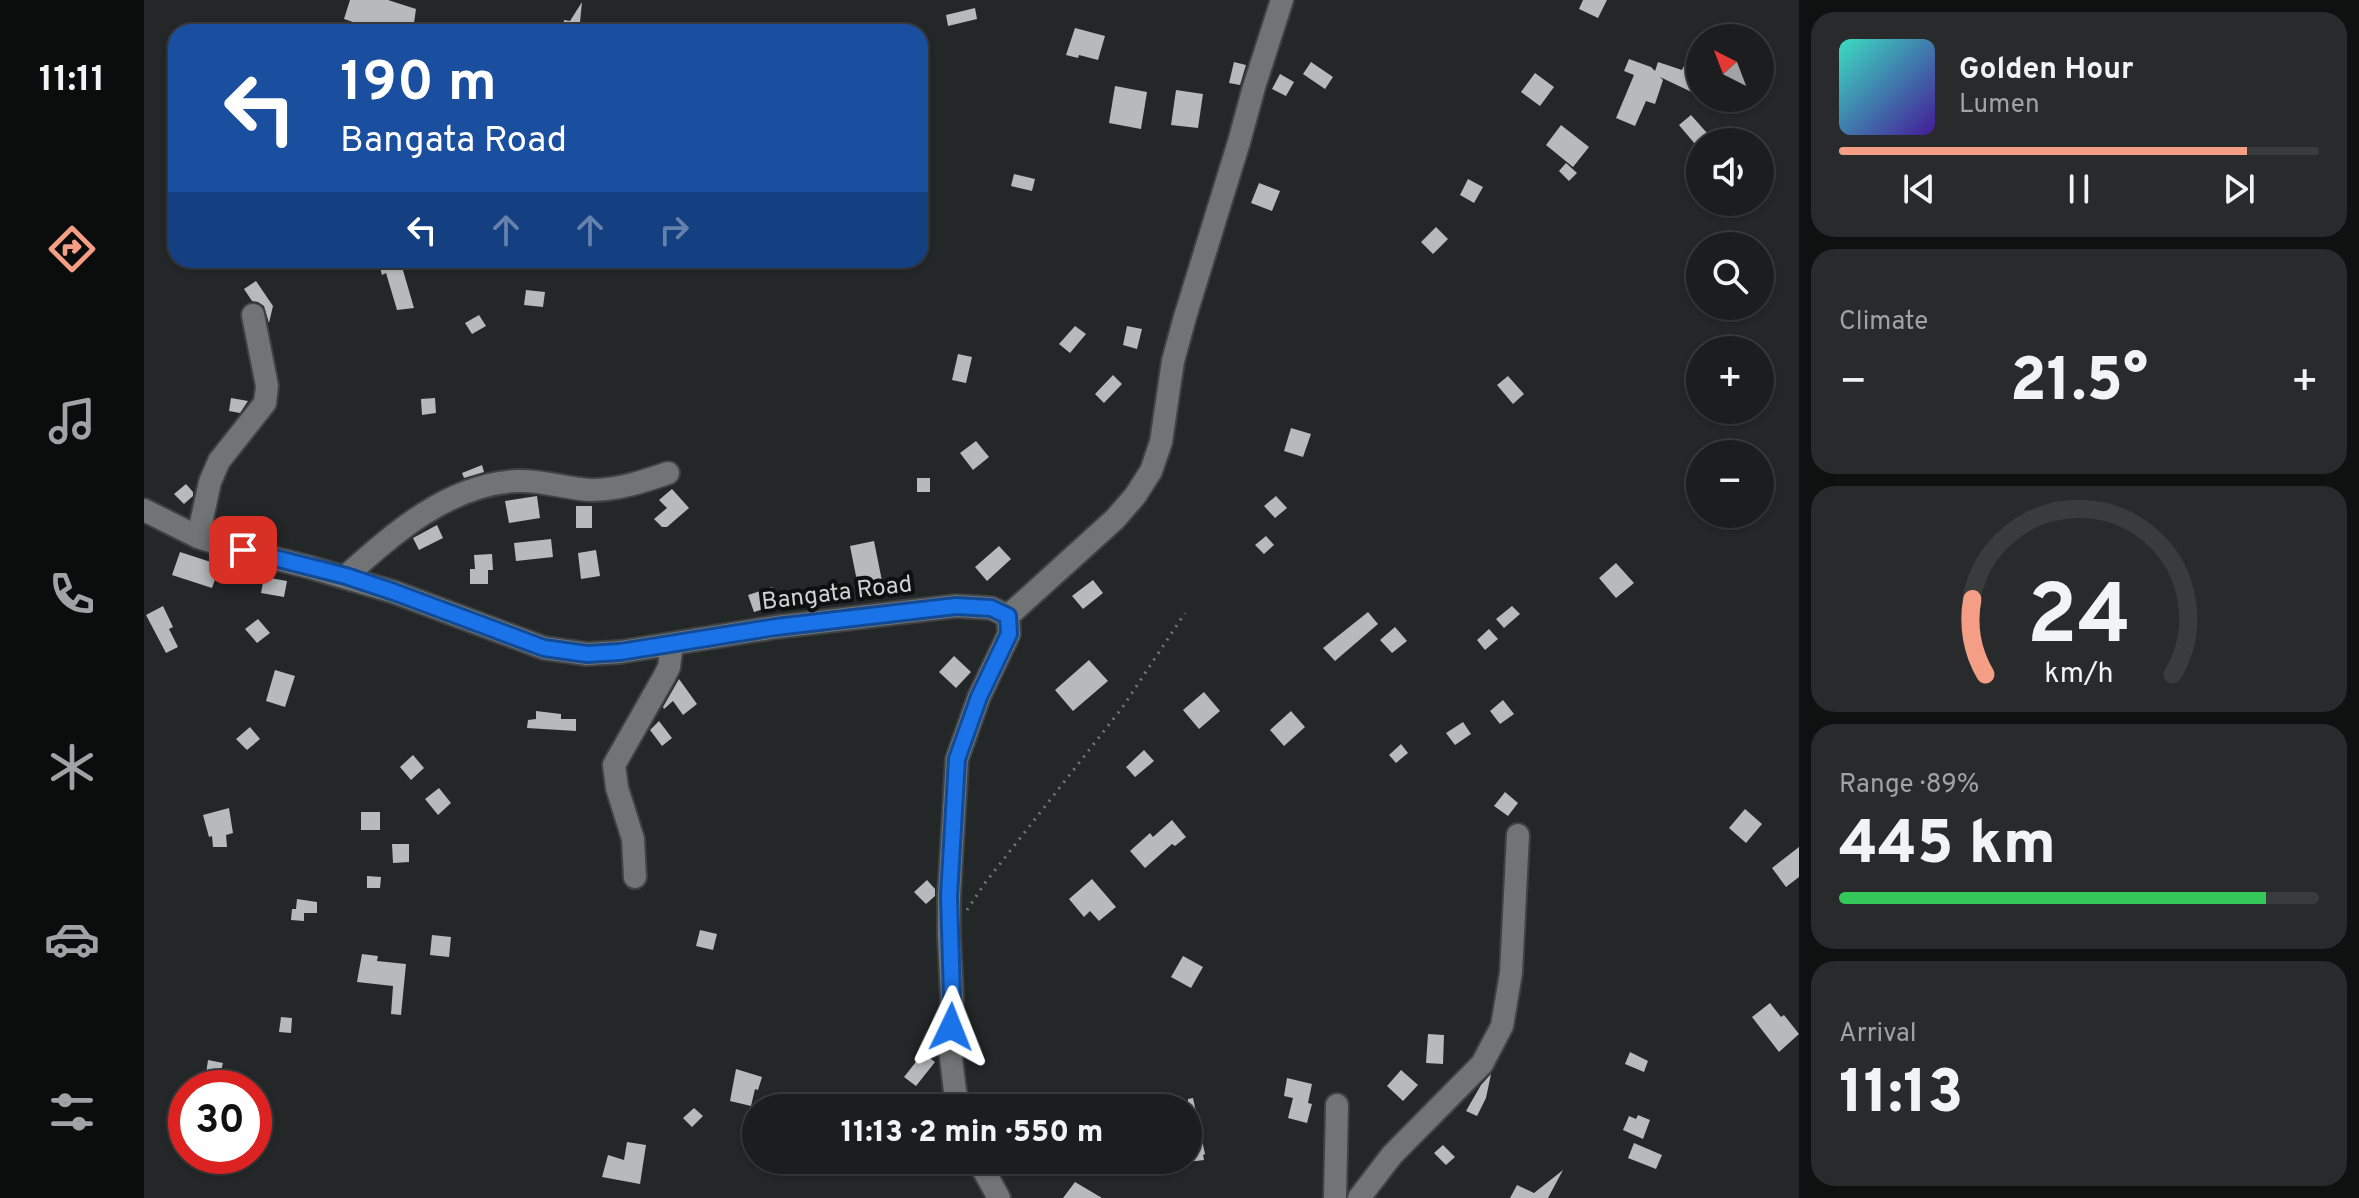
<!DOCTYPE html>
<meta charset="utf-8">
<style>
body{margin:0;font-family:Overpass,sans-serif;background:#282a2b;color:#f1f3f6;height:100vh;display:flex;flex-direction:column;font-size:30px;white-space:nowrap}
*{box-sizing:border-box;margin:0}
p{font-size:26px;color:#a0a2a4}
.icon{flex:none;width:44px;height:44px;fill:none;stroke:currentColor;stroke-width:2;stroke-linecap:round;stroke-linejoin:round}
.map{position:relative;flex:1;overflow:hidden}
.drawer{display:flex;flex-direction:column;gap:12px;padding:12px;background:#0f1010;width:560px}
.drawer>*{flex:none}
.guide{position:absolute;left:24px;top:24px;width:760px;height:244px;border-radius:24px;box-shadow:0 2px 6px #0004,0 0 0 2px #393b3c;background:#1a4fa0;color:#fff;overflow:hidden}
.needle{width:52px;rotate:318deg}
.fabs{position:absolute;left:1542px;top:24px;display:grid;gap:16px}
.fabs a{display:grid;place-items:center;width:88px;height:88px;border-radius:50%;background:#1b1d1e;box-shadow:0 2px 6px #0004,0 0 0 2px #393b3c;font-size:40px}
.speed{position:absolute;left:24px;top:1070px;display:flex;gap:16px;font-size:40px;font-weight:700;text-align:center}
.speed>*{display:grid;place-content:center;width:104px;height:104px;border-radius:50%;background:#1b1d1e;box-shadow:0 2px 6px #0004,0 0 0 2px #393b3c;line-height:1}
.speed .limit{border:12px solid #d22;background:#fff;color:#111}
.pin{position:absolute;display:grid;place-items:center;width:68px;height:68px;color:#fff;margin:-34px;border-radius:16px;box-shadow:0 4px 12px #0006}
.me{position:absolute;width:88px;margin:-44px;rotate:2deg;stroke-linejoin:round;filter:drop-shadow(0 0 6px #0008)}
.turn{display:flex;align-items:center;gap:28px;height:168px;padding:0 40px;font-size:36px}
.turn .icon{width:104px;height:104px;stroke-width:2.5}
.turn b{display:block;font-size:56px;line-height:68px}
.lanes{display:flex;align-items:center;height:76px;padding:0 40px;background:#0003;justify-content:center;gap:40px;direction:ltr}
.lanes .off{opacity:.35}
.big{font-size:60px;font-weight:800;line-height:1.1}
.drawer .tile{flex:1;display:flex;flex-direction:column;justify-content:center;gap:12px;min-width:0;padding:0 28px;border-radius:24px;background:#282a2b}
.drawer .dial{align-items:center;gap:0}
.dial svg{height:208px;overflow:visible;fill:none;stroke:#393b3c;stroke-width:7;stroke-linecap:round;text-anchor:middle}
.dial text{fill:#f1f3f6;stroke:none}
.song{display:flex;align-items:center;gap:24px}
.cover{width:96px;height:96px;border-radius:12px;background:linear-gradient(135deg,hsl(170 70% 55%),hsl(260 70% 35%))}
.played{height:8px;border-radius:4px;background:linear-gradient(90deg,#f49e86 85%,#393b3c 85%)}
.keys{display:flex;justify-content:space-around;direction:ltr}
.heat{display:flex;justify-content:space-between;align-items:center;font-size:44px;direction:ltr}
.charge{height:12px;border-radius:6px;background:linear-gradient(90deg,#34c759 89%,#393b3c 0)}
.trip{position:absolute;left:598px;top:1094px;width:460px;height:80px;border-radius:40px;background:#1b1d1e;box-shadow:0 2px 6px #0004,0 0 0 2px #393b3c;font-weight:800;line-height:80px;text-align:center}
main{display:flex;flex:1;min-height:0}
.dock{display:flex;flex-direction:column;width:144px;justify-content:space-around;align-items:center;background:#0b0c0c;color:#a0a2a4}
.dock .icon{width:56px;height:56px}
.dock .active{color:#f49e86}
.dock b{font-size:36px;color:#f1f3f6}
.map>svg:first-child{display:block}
</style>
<main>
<nav class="dock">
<b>11:11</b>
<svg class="icon active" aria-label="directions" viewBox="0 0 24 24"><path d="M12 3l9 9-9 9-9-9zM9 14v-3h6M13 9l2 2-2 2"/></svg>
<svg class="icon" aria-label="music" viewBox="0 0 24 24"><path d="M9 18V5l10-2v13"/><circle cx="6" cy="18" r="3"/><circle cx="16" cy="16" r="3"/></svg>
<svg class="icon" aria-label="phone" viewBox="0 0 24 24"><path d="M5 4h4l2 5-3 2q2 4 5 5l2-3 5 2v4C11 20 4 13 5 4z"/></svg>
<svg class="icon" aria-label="climate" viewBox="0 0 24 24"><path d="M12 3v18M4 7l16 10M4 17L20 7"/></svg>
<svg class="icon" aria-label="car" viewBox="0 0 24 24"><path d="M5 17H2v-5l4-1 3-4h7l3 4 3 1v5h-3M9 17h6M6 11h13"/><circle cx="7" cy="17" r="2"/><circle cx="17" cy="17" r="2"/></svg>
<svg class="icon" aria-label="filters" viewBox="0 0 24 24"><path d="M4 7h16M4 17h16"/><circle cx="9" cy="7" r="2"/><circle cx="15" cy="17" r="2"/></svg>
</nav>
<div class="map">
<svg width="1655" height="1198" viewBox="0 0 1655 1198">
<rect width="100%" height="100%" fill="#242728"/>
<path fill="#b6babc" d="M 206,0 L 244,0 L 272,9 L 270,23 L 256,22 L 253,32 L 239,32 L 200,19 Z
M 1439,0 L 1463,0 L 1454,18 L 1435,9 Z
M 438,2 L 436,22 L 455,24 L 454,32 L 419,32 L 420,20 L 426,21 Z
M 831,8 L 833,19 L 804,26 L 802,15 Z
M 931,28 L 961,36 L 954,60 L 935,55 L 934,58 L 922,55 Z
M 1485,59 L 1507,67 L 1511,71 L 1514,62 L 1538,70 L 1540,66 L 1556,74 L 1556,96 L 1516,77 L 1519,80 L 1511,104 L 1502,101 L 1491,126 L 1472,118 L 1490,75 L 1480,71 Z
M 1090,62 L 1102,65 L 1096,85 L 1085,83 Z
M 1167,62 L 1189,77 L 1181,89 L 1159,74 Z
M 1391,73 L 1410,87 L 1396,106 L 1377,92 Z
M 1136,74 L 1150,82 L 1142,96 L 1128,89 Z
M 971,86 L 1003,92 L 997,129 L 965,123 Z
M 1032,90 L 1059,94 L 1054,128 L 1027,125 Z
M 1547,115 L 1563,133 L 1551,144 L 1535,125 Z
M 1417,125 L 1445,147 L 1429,167 L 1402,145 Z
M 1422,163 L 1433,173 L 1425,181 L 1415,171 Z
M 870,174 L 891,179 L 888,191 L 867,186 Z
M 1324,179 L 1339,187 L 1330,203 L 1316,195 Z
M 1115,183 L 1136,191 L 1128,211 L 1107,203 Z
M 1292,227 L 1304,239 L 1289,254 L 1277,242 Z
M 234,260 L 256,260 L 270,308 L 253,310 L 242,273 L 238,275 Z
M 112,281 L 129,306 L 125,323 L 120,306 L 114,302 L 108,301 L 100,289 Z
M 382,290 L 401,292 L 399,307 L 380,305 Z
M 335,315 L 342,326 L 328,334 L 321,323 Z
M 931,326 L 942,334 L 926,353 L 915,344 Z
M 983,326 L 998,329 L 993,349 L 979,345 Z
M 814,354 L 828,357 L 822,383 L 808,380 Z
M 969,375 L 978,384 L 960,403 L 951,394 Z
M 1364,376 L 1380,394 L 1369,404 L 1353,385 Z
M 87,398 L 104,401 L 96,413 L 85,411 Z
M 291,398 L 292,413 L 278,415 L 277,399 Z
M 1147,428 L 1167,434 L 1159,457 L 1140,451 Z
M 832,441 L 845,457 L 829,470 L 816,453 Z
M 338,465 L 340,472 L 320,478 L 318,473 Z
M 773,478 L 786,478 L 786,492 L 773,492 Z
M 42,484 L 49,492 L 49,496 L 40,504 L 30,494 Z
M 528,489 L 545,508 L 523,527 L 518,527 L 510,519 L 523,508 L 515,500 Z
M 393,496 L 396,518 L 365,523 L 361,501 Z
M 1132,496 L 1143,508 L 1131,518 L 1120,506 Z
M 432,506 L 448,506 L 448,528 L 432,528 Z
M 293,525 L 299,538 L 275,550 L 269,538 Z
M 1122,536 L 1130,545 L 1120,554 L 1111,545 Z
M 407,539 L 409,557 L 372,561 L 370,543 Z
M 730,541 L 738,581 L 714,586 L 706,546 Z
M 855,546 L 867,559 L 843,581 L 831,567 Z
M 452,550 L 456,576 L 437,579 L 434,553 Z
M 36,552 L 76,565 L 68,588 L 28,575 Z
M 348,554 L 349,570 L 344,570 L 344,584 L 326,584 L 326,569 L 331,569 L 330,555 Z
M 1472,563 L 1490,583 L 1472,598 L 1455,578 Z
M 120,577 L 143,581 L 140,597 L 117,593 Z
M 949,580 L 959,593 L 939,609 L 928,596 Z
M 628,587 L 634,604 L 610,612 L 604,595 Z
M 19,606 L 29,627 L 25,629 L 34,647 L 22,653 L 2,615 Z
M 1368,606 L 1376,614 L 1360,628 L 1352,619 Z
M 1224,612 L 1234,624 L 1191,661 L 1179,648 Z
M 114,619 L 126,633 L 113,643 L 101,629 Z
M 1251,627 L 1263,641 L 1248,653 L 1236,640 Z
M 1345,629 L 1354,639 L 1341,650 L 1333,640 Z
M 810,656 L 827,672 L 812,688 L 795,672 Z
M 945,660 L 964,681 L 929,711 L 911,690 Z
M 131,670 L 151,676 L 141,707 L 122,701 Z
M 535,679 L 553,704 L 539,715 L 529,701 L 520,709 L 519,707 Z
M 1060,692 L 1076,711 L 1055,729 L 1039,710 Z
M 1359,700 L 1370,714 L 1356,724 L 1346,711 Z
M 392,711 L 417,714 L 417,719 L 432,719 L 432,731 L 383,728 L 384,720 L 392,719 Z
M 1147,711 L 1161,727 L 1140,746 L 1126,730 Z
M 515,721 L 528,738 L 518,746 L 506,730 Z
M 1319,722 L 1327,734 L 1311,745 L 1302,733 Z
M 106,727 L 116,739 L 103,750 L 92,739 Z
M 1257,744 L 1264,753 L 1252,763 L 1245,755 Z
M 1000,750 L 1010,761 L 991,777 L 982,767 Z
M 269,755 L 280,768 L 267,780 L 256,767 Z
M 295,788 L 307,803 L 294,815 L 281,799 Z
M 1361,792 L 1374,803 L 1364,816 L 1350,806 Z
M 85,808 L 89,833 L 82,835 L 83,847 L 69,847 L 68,836 L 65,837 L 59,815 Z
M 1601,809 L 1618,824 L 1602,843 L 1585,828 Z
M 217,812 L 236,812 L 236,830 L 217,830 Z
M 1028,820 L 1042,837 L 1031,846 L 1028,844 L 1001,868 L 986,851 L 1006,833 L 1009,837 Z
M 248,844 L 265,844 L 265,862 L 249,863 Z
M 1655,847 L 1655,877 L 1642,887 L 1628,868 Z
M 223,876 L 237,877 L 236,888 L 223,888 Z
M 948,879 L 972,907 L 955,921 L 946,911 L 940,917 L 925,899 Z
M 783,880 L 791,889 L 791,896 L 782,904 L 770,892 Z
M 153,899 L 173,902 L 173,913 L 160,913 L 160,921 L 147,920 L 148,909 L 152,909 Z
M 556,930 L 573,934 L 569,950 L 552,946 Z
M 288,935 L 307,937 L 305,957 L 286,955 Z
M 218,954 L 234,956 L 233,961 L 262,964 L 257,1015 L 247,1014 L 249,986 L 213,982 Z
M 1039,956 L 1059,967 L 1047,988 L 1027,977 Z
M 1626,1003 L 1637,1017 L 1640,1015 L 1655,1034 L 1635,1052 L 1608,1017 Z
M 137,1017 L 148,1018 L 147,1033 L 135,1032 Z
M 1284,1034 L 1300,1035 L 1299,1064 L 1282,1063 Z
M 1486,1052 L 1504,1061 L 1500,1072 L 1481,1064 Z
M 779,1053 L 791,1062 L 772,1086 L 760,1077 Z
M 64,1060 L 79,1063 L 77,1071 L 84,1072 L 80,1088 L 60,1088 Z
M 592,1069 L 618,1077 L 614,1090 L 611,1089 L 607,1106 L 586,1101 Z
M 1257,1070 L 1274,1085 L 1259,1101 L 1243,1086 Z
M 1347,1074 L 1342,1098 L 1333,1116 L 1322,1111 L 1337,1085 Z
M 1143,1078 L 1168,1084 L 1164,1103 L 1168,1104 L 1163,1123 L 1144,1118 L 1149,1098 L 1140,1096 Z
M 1049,1098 L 1061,1154 L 1059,1155 L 1060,1160 L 1044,1162 L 1044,1099 Z
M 550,1108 L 559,1116 L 548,1127 L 539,1118 Z
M 1494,1115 L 1506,1120 L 1499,1139 L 1479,1130 L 1485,1116 L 1492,1119 Z
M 483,1142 L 502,1145 L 496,1184 L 458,1177 L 464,1155 L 480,1160 Z
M 1490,1143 L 1518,1155 L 1512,1169 L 1484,1158 Z
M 1299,1145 L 1311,1157 L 1302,1165 L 1290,1153 Z
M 1419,1170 L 1404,1198 L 1366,1198 L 1373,1185 L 1390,1193 Z
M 931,1182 L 958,1198 L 919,1198 Z"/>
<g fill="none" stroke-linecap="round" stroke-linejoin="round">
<defs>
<path id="minor" d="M 0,510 L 54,537 L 82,546 L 165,567 L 250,592 L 400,648 L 443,654 L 476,652 L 632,627 L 812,606 L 847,608 L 864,616 L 865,634 L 835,697 L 813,759 L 805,896 L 805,936 L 808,997 L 807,1058 L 811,1091 L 816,1108
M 54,537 L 66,482 L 75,461 L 121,403 L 123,386 L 109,315
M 202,576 C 250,533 305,484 374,481 C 399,480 423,489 447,490 C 474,490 498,482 524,473
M 864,616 L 971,519 L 991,496 L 1007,471 L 1017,442 L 1029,361 L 1041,317 L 1095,142 L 1110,87 L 1138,0
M 491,877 L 489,839 L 473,788 L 470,765 L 520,677 L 525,667 L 528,644
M 834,1160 L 855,1198
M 1191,1198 L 1193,1105
M 1215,1198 L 1248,1155 L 1338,1064 L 1358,1026 L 1367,973 L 1374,835"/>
</defs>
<use href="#minor" stroke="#3f4243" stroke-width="26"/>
<path stroke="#757878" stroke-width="3" stroke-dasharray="2 6" stroke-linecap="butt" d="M 823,910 L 841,883 L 978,708 L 1041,613"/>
<use href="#minor" stroke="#707475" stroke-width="22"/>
</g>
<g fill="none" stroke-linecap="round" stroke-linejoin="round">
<defs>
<path id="route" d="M 99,550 L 202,576 L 250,592 L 400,648 L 443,654 L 476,652 L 632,627 L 812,606 L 847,608 L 864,616 L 865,634 L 835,697 L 813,759 L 805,896 L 808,997 L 807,1027"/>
</defs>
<use href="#route" stroke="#114b97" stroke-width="20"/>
<use href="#route" stroke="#1a73e8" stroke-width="14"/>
</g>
<g text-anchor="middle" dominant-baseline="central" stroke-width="8" stroke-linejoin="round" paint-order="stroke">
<g font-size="24" fill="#cfd2d2" stroke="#0e1010">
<text transform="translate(693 594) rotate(-7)">Bangata Road</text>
</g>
</g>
</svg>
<div class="fabs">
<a><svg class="needle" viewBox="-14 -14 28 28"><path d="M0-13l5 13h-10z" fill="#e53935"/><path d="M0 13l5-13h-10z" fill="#a0a2a4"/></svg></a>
<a><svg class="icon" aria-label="sound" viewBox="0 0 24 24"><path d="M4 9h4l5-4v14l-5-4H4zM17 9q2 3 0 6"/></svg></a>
<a><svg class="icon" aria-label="search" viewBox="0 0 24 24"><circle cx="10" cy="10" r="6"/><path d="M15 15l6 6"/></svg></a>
<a>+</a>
<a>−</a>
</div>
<div class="speed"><div class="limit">30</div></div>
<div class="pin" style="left:99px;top:550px;background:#d93025"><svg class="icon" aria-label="arrive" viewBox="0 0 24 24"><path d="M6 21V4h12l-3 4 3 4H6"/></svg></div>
<svg class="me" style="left:807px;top:1027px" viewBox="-20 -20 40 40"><path d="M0-17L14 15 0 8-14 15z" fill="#1a73e8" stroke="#fff" stroke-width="4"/></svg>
<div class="trip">11:13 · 2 min · 550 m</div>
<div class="guide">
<div class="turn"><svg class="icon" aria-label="left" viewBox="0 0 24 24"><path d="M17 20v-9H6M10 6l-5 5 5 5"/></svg><div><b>190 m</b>Bangata Road</div></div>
<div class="lanes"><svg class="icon" aria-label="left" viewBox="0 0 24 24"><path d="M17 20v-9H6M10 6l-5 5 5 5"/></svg><svg class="icon off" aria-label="ahead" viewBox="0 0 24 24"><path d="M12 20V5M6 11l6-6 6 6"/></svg><svg class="icon off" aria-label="ahead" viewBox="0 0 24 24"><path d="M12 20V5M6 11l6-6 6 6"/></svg><svg class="icon off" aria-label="right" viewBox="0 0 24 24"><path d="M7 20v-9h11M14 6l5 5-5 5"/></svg></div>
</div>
</div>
<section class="drawer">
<div class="tile">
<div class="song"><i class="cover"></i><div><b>Golden Hour</b><p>Lumen</p></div></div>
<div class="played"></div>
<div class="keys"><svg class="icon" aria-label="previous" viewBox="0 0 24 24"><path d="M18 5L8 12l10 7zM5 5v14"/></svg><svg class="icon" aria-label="pause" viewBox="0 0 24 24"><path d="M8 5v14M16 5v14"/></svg><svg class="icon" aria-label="next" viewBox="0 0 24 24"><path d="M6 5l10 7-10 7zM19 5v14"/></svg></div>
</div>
<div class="tile"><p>Climate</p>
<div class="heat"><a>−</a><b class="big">21.5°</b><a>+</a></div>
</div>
<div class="tile dial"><svg viewBox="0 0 100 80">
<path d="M14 69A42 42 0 1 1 86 69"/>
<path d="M14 69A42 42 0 0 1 9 40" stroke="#f49e86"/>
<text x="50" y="56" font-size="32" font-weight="700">24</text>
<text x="50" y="72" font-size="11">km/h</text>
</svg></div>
<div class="tile"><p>Range · 89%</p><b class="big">445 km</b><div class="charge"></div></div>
<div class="tile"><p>Arrival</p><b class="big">11:13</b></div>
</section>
</main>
